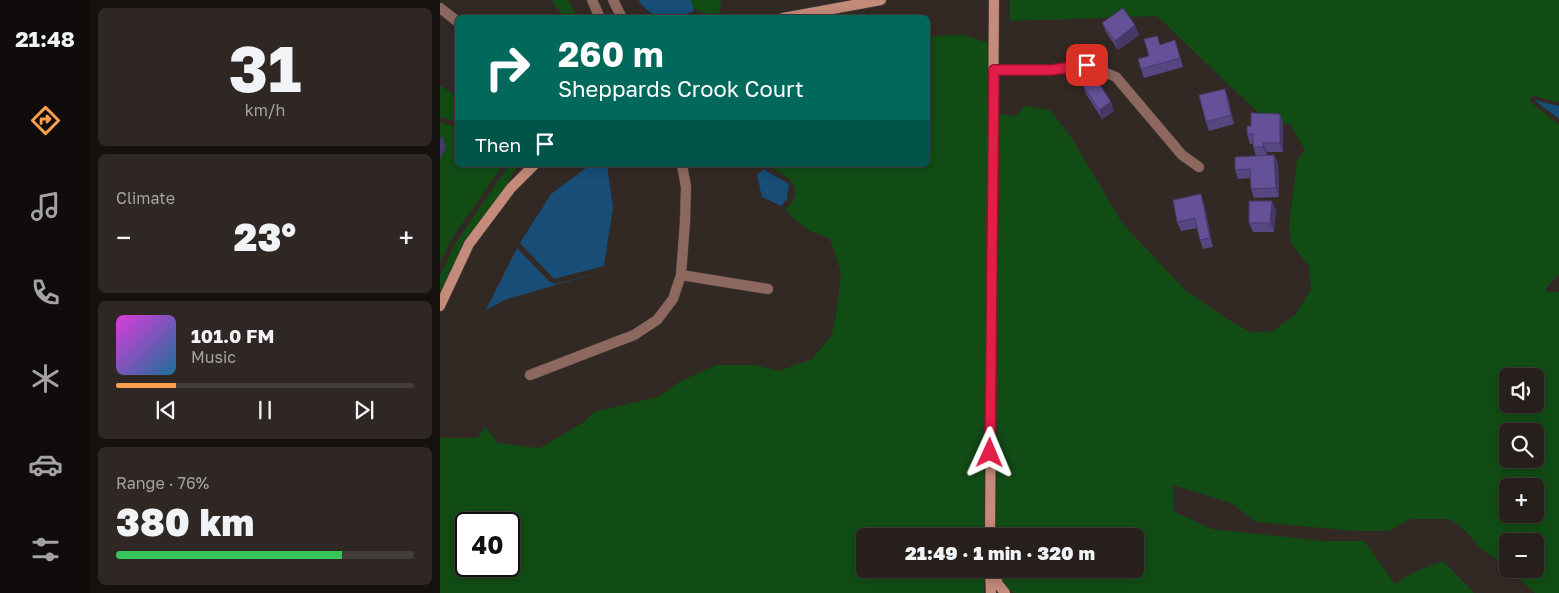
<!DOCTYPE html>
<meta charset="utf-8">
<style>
body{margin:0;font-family:"Golos Text",sans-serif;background:#2e2724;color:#f1f3f6;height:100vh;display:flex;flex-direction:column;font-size:19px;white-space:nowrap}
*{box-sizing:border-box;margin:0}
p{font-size:16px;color:#a4a2a3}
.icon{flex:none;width:28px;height:28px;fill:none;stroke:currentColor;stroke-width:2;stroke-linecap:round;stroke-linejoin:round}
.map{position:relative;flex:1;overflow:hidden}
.sheet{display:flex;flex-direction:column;gap:8px;padding:8px;background:#15110f;width:350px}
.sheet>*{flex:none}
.guide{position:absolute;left:15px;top:15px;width:475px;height:152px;border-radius:8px;box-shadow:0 2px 12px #0003,0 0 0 1px #423d3a;background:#00695c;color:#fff;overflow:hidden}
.tools{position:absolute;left:1059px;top:368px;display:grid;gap:10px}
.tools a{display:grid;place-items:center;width:45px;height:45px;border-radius:8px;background:#261f1b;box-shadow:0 2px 12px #0003,0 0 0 1px #423d3a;font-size:25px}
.speed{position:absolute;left:15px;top:512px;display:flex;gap:10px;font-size:25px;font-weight:700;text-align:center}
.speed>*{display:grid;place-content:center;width:65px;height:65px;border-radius:50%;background:#261f1b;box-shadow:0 2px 12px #0003,0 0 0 1px #423d3a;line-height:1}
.speed .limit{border:2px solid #111;border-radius:8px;background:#fff;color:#111}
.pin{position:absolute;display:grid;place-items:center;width:42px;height:42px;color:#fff;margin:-21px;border-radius:10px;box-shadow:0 2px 8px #0006}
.me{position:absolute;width:55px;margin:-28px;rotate:1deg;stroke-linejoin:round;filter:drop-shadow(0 0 4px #0008)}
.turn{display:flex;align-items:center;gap:18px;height:105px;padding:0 20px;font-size:22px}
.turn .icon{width:65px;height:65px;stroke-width:2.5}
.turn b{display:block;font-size:35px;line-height:42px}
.then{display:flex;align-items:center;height:48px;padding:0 20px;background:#0003;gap:10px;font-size:19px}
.big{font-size:38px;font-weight:800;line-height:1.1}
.sheet .widget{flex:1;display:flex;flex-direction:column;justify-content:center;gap:8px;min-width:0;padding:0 18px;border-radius:8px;background:#2e2724}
.sheet .dial{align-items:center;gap:0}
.dial b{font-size:65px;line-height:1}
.song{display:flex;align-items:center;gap:15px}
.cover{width:60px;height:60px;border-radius:8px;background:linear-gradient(135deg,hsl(300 70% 55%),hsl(200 70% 35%))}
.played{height:5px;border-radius:2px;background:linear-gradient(90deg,#f99f4d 20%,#423d3a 20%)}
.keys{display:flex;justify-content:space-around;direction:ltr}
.heat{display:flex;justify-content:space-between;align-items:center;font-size:28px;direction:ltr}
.charge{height:8px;border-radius:4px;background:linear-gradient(90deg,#34c759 76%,#423d3a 0)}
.trip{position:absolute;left:416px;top:528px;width:288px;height:50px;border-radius:8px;background:#261f1b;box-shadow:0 2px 12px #0003,0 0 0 1px #423d3a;font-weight:800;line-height:50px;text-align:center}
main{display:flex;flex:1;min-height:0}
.tab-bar{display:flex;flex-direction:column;width:90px;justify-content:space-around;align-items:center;background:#0f0c0b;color:#a4a2a3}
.tab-bar .icon{width:35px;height:35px}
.tab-bar .selected{color:#f99f4d}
.tab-bar b{font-size:22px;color:#f1f3f6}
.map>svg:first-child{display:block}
</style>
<main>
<nav class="tab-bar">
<b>21:48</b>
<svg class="icon selected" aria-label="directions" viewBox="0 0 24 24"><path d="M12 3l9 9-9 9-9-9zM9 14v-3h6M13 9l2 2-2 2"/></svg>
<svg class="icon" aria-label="music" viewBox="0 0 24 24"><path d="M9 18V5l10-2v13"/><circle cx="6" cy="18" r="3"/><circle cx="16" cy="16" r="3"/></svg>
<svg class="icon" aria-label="phone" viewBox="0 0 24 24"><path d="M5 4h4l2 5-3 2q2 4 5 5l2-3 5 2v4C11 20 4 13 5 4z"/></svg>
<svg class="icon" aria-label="climate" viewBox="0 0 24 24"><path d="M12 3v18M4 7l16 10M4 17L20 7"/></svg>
<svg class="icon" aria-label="car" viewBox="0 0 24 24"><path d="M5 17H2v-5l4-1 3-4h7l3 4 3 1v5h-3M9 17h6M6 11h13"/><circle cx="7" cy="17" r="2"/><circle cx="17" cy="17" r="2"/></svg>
<svg class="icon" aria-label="filters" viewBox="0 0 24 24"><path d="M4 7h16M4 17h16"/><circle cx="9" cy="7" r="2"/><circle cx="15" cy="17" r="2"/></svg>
</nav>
<section class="sheet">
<div class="widget dial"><b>31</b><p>km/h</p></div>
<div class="widget"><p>Climate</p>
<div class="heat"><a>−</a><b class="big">23°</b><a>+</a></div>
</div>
<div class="widget">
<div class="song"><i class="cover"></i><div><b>101.0 FM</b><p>Music</p></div></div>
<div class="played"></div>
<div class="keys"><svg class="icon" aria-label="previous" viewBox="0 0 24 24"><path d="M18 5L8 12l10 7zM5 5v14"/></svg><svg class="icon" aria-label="pause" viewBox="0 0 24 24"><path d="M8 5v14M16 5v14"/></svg><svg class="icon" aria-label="next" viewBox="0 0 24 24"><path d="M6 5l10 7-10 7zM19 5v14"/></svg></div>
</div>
<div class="widget"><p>Range · 76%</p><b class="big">380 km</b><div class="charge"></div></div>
</section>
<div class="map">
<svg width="1119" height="593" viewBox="0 0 1119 593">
<rect width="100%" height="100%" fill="#332924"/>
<path fill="#114c15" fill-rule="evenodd" d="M 112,0 L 128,0 L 138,17 L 123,17 Z
M 251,0 L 281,0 L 280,13 L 265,14 L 253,8 Z
M 570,0 L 1119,0 L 1119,102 L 1093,96 L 1089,101 L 1119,125 L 1119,274 L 1105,289 L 1107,292 L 1119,292 L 1119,593 L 1095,593 L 1068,569 L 1095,569 L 1095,541 L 1068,541 L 1067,568 L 1037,545 L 1026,531 L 1010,519 L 970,519 L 949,531 L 916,531 L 816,522 L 791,503 L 733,485 L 733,511 L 772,529 L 882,541 L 924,541 L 955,584 L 972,573 L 1003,561 L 1034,593 L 574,593 L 566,587 L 558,569 L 695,569 L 695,536 L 556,536 L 559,114 L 576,116 L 585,106 L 610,110 L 631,137 L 682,223 L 744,289 L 787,319 L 812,333 L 833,331 L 855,315 L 871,290 L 869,266 L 851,243 L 849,224 L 857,161 L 865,150 L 850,124 L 828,122 L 717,16 L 570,21 ZM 1068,376 L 1095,376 L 1095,404 L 1068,404 ZM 1068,431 L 1095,431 L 1095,459 L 1068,459 ZM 1068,486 L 1095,486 L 1095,514 L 1068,514 Z
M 525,35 L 548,43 L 544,536 L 425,536 L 425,569 L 544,569 L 544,593 L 0,593 L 0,438 L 37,438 L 45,427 L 58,443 L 100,448 L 144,422 L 154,412 L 218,397 L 241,381 L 277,365 L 315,365 L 339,371 L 372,359 L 392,335 L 397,308 L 401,272 L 390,239 L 366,229 L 345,210 C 369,187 346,176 327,165 L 488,165 L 488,36 ZM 26,524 L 69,524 L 69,566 L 26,566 Z
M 0,85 L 17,97 L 17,122 L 0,117 Z
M 0,122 L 17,127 L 18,165 L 63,165 L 10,241 L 0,263 Z
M 69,165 L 78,165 L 63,191 L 24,241 L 0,293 L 0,276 L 15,244 Z"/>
<path fill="#174d76" d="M 198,0 L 251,0 L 254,11 C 230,21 214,21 198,0 Z
M 1094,100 L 1119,106 L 1119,119 Z
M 150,165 L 167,165 L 173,207 L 164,266 L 114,279 L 80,243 L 111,194 Z
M 323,169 L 349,184 L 347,199 L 341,206 L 322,197 L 317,175 Z
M 77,248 L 110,282 L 116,284 L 161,272 L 67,299 L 46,310 Z"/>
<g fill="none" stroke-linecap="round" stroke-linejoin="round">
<defs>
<path id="street" d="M 152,0 L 160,18
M 173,0 L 182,18
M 0,8 L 18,22
M 554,70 L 611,70 L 647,65 L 676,77 L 742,155 L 759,167
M 241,275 L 328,289
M 90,375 L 194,335 L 217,320 L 233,299 L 241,275 L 245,222 L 246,187 L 242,165"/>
<path id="secondary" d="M 343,18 L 441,0
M 0,306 L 29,244 L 71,188 L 94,165
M 550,536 L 554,0
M 552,569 L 558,584 L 565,593
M 550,572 L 551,593"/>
</defs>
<use href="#street" stroke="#4e443f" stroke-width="11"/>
<use href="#secondary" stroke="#4e443f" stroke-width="11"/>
<use href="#street" stroke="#8d685e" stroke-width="10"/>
<use href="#secondary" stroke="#c48a7a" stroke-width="10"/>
</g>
<path fill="#564682" d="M 662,23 L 699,35 L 678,50 L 666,32 Z
M 717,36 L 720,44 L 738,49 L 743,67 L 704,78 L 701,69 L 709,56 Z
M 643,85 L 674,111 L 662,119 L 646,94 Z
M 788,98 L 794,124 L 769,131 L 766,122 Z
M 843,124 L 843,152 L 827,152 L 827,156 L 834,155 L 838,164 L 839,197 L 814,198 L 811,189 L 811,178 L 798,179 L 795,170 L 816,156 L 813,147 L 813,144 L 810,144 L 807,134 Z
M 764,203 L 773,247 L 763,249 L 760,240 L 757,228 L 741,231 L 737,222 Z
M 836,210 L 834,232 L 813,232 L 809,223 Z"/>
<path fill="#46396a" d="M 695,25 L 699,35 L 678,50 L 675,41 Z
M 785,89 L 788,98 L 794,124 L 791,115 Z
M 671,102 L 674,111 L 662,119 L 659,110 Z
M 840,114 L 843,124 L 843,152 L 840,143 Z
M 2,135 L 6,147 L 0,160 L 0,139 Z
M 823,143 L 827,152 L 827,157 L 823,147 Z
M 834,155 L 838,164 L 839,197 L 836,188 Z
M 761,194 L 764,203 L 773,247 L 770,238 Z
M 832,201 L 836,210 L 834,232 L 830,223 Z"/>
<path fill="#645197" stroke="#46396a" d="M 683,8 L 695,25 L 675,41 L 662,23 Z
M 717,36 L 720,45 L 735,40 L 740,58 L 701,69 L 698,59 L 709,56 L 704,39 Z
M 655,77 L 671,102 L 659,110 L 643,85 Z
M 785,89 L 791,115 L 766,122 L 759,95 Z
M 811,113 L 840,114 L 840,143 L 823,143 L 823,147 L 813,147 L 813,134 L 807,134 L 807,126 L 811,126 Z
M 834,155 L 836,188 L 811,189 L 810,169 L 795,170 L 795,157 Z
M 761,194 L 770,238 L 760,240 L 755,218 L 737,222 L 733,200 Z
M 809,201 L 832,201 L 830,223 L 809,223 Z"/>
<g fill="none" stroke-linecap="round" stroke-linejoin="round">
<defs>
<path id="route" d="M 550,453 L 554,70 L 611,70 L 647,65"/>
</defs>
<use href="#route" stroke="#92132f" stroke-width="12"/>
<use href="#route" stroke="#e11d48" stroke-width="9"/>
</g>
</svg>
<div class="tools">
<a><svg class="icon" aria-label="sound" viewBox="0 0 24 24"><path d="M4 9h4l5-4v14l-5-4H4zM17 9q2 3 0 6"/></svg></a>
<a><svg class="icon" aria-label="search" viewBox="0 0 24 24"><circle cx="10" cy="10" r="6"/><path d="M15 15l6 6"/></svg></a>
<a>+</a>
<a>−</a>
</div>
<div class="speed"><div class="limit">40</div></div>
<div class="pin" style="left:647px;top:65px;background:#d93025"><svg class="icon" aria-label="arrive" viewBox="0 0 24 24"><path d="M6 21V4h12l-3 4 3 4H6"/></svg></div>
<svg class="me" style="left:550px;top:453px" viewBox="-20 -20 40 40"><path d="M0-17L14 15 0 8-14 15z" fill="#e11d48" stroke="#fff" stroke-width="4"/></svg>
<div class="trip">21:49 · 1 min · 320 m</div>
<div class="guide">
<div class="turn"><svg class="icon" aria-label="right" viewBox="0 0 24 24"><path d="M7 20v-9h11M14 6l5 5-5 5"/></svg><div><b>260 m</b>Sheppards Crook Court</div></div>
<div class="then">Then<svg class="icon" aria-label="arrive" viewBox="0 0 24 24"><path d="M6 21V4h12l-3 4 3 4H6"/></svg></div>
</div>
</div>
</main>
